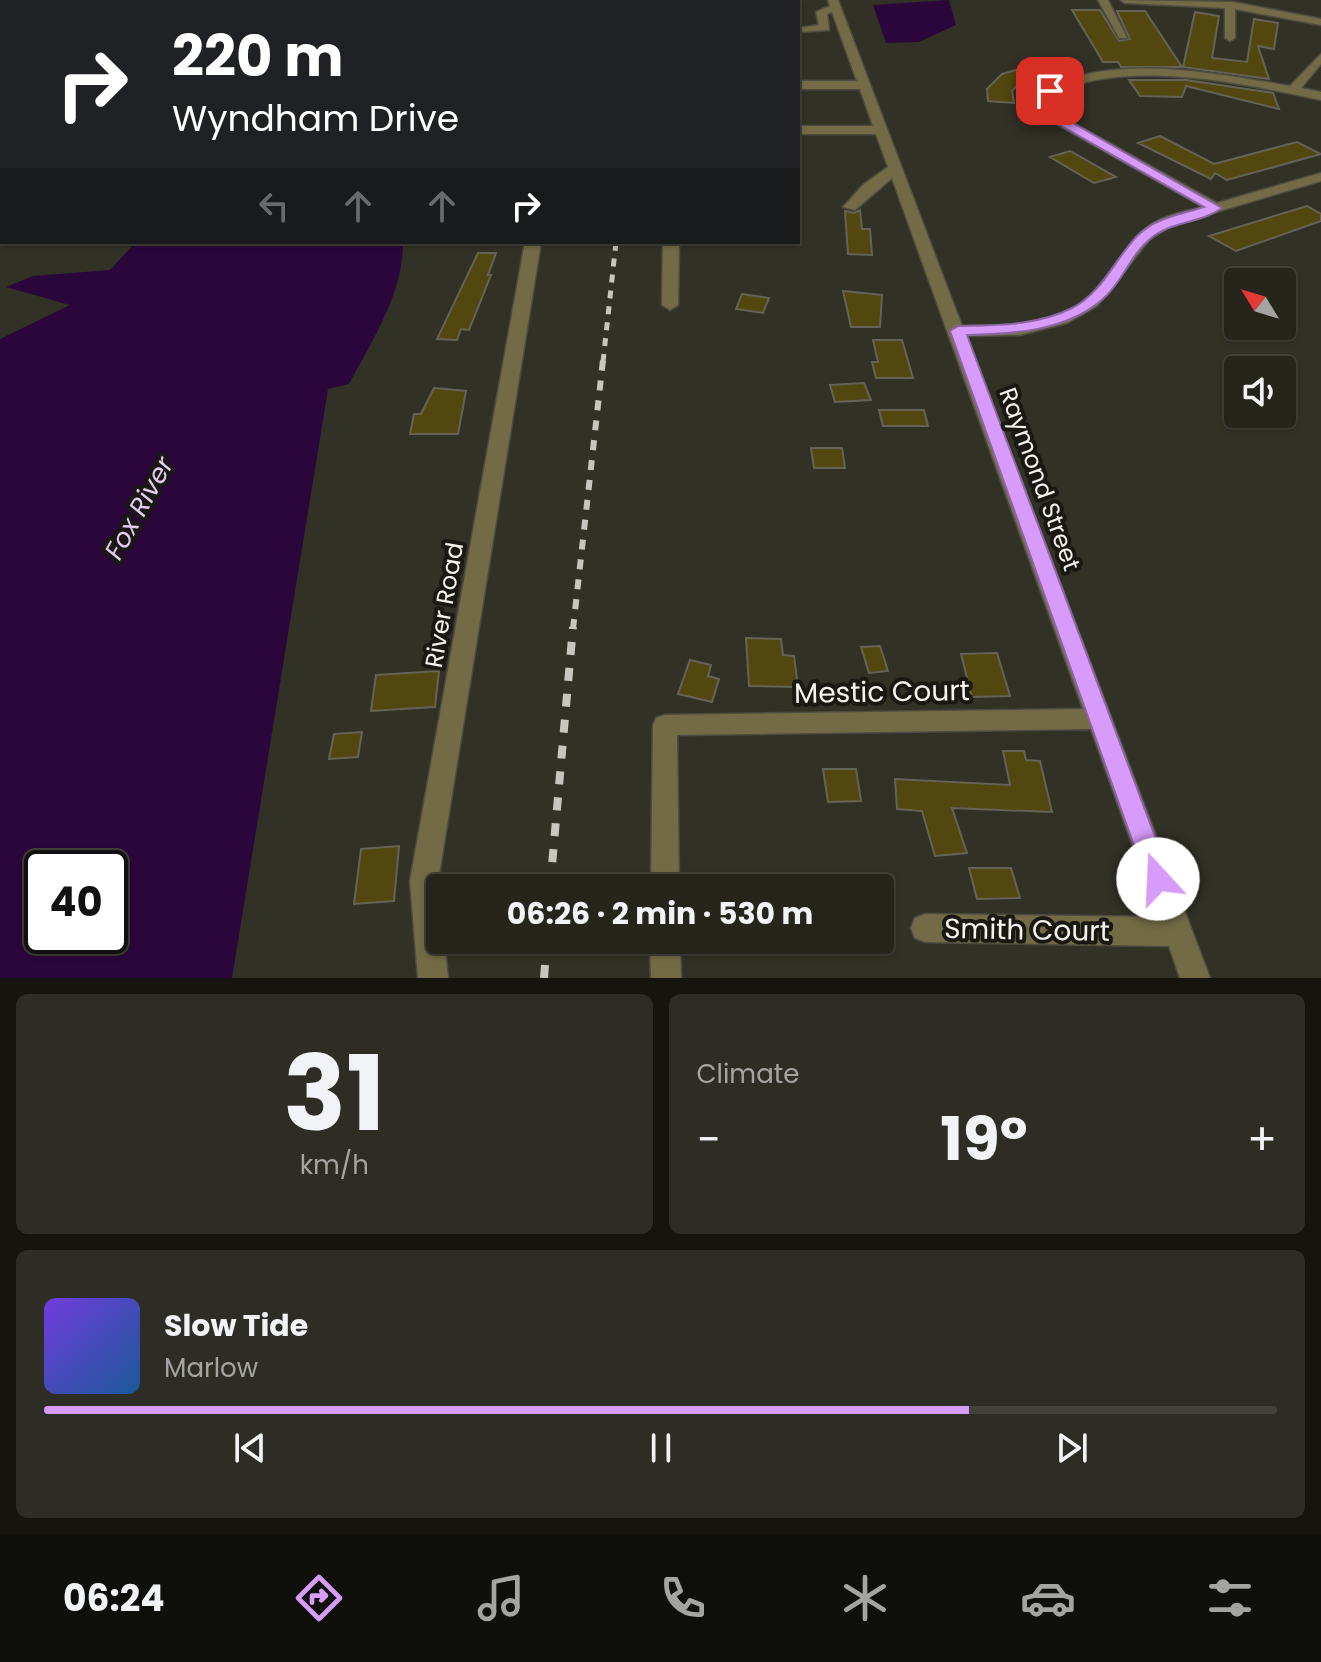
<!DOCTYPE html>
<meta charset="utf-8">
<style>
body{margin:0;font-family:Poppins,sans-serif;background:#2e2d25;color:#f1f3f6;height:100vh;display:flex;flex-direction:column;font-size:30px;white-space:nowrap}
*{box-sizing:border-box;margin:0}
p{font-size:26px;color:#a4a5a3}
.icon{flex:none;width:44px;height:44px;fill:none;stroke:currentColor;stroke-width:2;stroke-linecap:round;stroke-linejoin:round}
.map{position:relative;height:978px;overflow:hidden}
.details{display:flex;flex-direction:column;gap:16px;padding:16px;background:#15140f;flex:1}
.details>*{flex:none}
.hud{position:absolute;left:0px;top:0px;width:800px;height:244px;box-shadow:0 2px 6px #0004,0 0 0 2px #42423b;background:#202124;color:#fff;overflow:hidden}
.needle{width:52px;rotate:308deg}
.controls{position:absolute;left:1224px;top:268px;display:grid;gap:16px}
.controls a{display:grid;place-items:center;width:72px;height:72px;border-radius:8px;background:#26251c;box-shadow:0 2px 6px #0004,0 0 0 2px #42423b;font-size:40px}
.speed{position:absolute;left:24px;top:850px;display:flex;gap:16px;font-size:40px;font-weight:700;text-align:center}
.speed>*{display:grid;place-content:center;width:104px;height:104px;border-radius:50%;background:#26251c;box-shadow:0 2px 6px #0004,0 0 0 2px #42423b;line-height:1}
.speed .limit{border:4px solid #111;border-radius:12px;background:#fff;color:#111}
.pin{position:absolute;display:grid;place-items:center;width:68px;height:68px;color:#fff;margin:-34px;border-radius:16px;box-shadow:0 4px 12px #0006}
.me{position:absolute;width:88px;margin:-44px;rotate:340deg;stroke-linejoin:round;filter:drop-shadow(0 0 6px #0008)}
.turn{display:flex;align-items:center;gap:28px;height:168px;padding:0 40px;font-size:36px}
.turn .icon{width:104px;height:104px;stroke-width:2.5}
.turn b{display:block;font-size:56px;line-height:68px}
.lanes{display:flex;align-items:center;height:76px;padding:0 40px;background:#0003;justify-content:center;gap:40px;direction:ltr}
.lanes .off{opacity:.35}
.big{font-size:60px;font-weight:700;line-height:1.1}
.details .widget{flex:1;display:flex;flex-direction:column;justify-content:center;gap:12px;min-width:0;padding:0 28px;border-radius:12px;background:#2e2d25}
.details .dial{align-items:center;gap:0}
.dial b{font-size:104px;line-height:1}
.song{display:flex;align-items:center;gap:24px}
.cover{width:96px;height:96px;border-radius:12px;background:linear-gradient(135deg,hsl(260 70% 55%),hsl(210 70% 35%))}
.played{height:8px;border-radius:4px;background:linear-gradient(90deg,#d79bf9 75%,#42423b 75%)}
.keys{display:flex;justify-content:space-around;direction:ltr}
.heat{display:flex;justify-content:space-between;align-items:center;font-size:44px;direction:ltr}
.details .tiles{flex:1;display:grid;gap:16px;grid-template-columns:1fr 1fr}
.widget:last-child{grid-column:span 2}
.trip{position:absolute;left:426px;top:874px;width:468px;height:80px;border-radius:8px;background:#26251c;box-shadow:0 2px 6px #0004,0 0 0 2px #42423b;font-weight:700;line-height:80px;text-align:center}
.dock{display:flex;height:128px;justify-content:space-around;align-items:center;background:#0f0f0b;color:#a4a5a3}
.dock .icon{width:56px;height:56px}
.dock .on{color:#d79bf9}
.dock b{font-size:36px;color:#f1f3f6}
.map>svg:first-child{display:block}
</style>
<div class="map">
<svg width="1321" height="978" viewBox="0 0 1321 978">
<rect width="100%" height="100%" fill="#323126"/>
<path fill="#2b063b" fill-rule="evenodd" d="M 949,0 L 956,25 L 919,42 L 886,43 L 873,5 Z
M 136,242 L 403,242 C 403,294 373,339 349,384 L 328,389 L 232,978 L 0,978 L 0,339 L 70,305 L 6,287 L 33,276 L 110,270 ZM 42,868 L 110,868 L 110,936 L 42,936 Z"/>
<path fill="#51470f" stroke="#656357" stroke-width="2" d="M 1072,10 L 1100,10 L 1119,41 L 1130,39 L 1117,11 L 1145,11 L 1182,67 L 1121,67 L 1118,62 L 1103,62 Z
M 1195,12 L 1219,16 L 1212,58 L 1247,62 L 1254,19 L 1278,23 L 1274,49 L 1258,46 L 1269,79 L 1183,67 Z
M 1037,64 L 1012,91 L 1014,103 L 988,101 L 987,89 L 1002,74 Z
M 1129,80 L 1186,80 L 1273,93 L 1279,109 L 1186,86 L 1182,97 L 1140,96 Z
M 1160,136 L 1214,164 L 1297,142 L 1321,154 L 1227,180 L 1215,173 L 1211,179 L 1138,143 Z
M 1070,151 L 1116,177 L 1094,183 L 1050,157 Z
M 1307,206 L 1321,214 L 1321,221 L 1236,251 L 1209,236 Z
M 860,210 L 862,229 L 870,229 L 872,255 L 848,254 L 845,211 L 854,213 Z
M 478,253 L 496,253 L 488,275 L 491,275 L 469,330 L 461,329 L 457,340 L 437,339 Z
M 843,291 L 882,295 L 880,327 L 851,327 Z
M 742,294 L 769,298 L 763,313 L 736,309 Z
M 873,340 L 902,340 L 913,378 L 876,378 L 872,362 L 878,362 Z
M 864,383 L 871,400 L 835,402 L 830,385 Z
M 434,388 L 466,391 L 458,434 L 410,434 L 414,414 L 421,414 Z
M 879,410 L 924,410 L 928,426 L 883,426 Z
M 811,448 L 842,448 L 845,468 L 814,468 Z
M 746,638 L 781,639 L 783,655 L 794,656 L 798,687 L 749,686 Z
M 880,646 L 888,671 L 869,673 L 861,647 Z
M 997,653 L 1010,696 L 972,697 L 961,654 Z
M 690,660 L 711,665 L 708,676 L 719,679 L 712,702 L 678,694 Z
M 439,671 L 435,707 L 371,711 L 376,675 Z
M 362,732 L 358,757 L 329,759 L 334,734 Z
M 1003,751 L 1024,751 L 1026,760 L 1040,761 L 1052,812 L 952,808 L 967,853 L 935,856 L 922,811 L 897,809 L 895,779 L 1010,785 Z
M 823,769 L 856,769 L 861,801 L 828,802 Z
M 399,846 L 394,901 L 354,904 L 361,849 Z
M 969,868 L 1011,868 L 1020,898 L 977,899 Z"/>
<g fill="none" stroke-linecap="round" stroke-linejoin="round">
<defs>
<path id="minor" d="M 635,0 L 645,0 L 646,2 L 636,2 Z
M 828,0 L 838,0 L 962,326 C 1003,325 1053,328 1086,299 C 1114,275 1126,236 1161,219 C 1174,213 1189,211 1203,207 L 1058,125 L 1042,108 L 1046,88 C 1118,53 1213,73 1290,86 L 1321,54 L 1321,64 L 1301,88 L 1321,92 L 1321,100 C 1246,84 1126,58 1056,93 L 1054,107 L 1066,119 L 1217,203 L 1321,173 L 1321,181 L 1172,225 L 1149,240 L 1097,306 L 1067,323 L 1020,335 L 966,336 L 1210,978 L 1180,978 L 1169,946 L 925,942 L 915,938 L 911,928 L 915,918 L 925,914 L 1158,917 L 1091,729 L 677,735 L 679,888 L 651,888 L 653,725 L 656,718 L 665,715 L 1083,709 L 892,178 L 855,210 L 843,207 L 863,185 L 888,167 L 876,134 L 798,134 L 798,126 L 873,126 L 860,89 L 798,89 L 798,81 L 857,81 L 832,12 L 827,14 L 829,30 L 798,32 L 798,28 L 819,25 L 816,12 L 830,6 Z
M 1098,0 L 1108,0 L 1127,38 L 1119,38 Z
M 1120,0 L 1233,2 L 1321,19 L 1321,25 L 1235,9 L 1235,38 L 1230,41 L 1225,38 L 1225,8 L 1125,3 Z
M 0,81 L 2,81 L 2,89 L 0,89 Z
M 2,107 L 2,115 L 0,116 L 0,108 Z
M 525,242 L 541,242 L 438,881 L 440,940 L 444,940 L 448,978 L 418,978 L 410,881 Z
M 663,242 L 679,242 L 678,305 L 670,310 L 662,305 Z
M 650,940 L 680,940 L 681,978 L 651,978 Z"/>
</defs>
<use href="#minor" stroke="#4d4c42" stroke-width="3"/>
<use href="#minor" fill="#726b45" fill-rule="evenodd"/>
<path stroke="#c8c7bf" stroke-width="5" stroke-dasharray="8 8" stroke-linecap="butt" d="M 603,362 L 616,242"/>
<path stroke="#c8c7bf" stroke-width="6" stroke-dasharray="10 10" stroke-linecap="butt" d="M 573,629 L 603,360"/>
<path stroke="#c8c7bf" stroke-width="8" stroke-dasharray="13 13" stroke-linecap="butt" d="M 550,888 L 573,627
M 544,978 L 547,940"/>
</g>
<path fill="#d79bf9" stroke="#8c65a2" stroke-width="2" d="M 1050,88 L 1056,91 L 1054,107 L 1066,119 L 1222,208 C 1202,223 1171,221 1150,239 C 1131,254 1123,281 1105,297 C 1069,331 1014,334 967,335 L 1171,879 L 1167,887 L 1158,891 L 1149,887 L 1146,879 L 950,331 L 958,326 C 997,325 1036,326 1072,308 C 1102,293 1115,259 1137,236 C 1154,218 1182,214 1204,207 L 1058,124 L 1043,108 L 1045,91 Z"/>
<g text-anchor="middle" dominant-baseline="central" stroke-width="8" stroke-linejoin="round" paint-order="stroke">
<g font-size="24" fill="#f4f3ec" stroke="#191813">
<text transform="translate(1040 479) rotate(70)">Raymond Street</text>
<text transform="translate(444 605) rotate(-80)">River Road</text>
</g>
<g font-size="26" font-style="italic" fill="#e5ccf4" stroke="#191813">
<text transform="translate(139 508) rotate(-61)">Fox River</text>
</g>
<g font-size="28" fill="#f4f3ec" stroke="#191813">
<text transform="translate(882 692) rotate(-1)">Mestic Court</text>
<text transform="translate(1027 930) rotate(1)">Smith Court</text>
</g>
</g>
</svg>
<div class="controls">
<a><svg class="needle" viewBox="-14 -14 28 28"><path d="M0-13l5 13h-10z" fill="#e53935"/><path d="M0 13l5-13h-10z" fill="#a4a5a3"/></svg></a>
<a><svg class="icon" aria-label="sound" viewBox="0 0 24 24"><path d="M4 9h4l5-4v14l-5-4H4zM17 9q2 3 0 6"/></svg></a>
</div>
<div class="speed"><div class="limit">40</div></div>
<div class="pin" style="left:1050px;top:91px;background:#d93025"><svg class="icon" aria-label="arrive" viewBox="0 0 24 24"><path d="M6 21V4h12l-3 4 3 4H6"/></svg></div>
<svg class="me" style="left:1158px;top:879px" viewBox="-20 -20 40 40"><circle r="19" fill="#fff"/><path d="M0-13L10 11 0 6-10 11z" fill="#d79bf9"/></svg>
<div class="trip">06:26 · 2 min · 530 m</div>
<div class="hud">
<div class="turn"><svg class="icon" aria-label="right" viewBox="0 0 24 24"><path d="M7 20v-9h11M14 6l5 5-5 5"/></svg><div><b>220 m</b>Wyndham Drive</div></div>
<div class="lanes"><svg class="icon off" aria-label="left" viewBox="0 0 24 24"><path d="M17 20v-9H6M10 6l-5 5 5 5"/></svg><svg class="icon off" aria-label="ahead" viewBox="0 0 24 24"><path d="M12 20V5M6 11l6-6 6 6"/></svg><svg class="icon off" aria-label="ahead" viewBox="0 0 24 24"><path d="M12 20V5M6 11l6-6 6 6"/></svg><svg class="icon" aria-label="right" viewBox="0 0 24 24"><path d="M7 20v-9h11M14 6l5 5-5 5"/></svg></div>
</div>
</div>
<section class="details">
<div class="tiles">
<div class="widget dial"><b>31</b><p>km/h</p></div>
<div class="widget"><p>Climate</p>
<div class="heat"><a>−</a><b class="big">19°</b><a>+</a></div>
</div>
<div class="widget">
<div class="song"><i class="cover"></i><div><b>Slow Tide</b><p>Marlow</p></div></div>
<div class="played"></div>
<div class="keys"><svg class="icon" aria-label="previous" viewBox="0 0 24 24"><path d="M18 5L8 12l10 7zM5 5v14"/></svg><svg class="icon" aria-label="pause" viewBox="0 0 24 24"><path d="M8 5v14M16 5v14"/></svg><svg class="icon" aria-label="next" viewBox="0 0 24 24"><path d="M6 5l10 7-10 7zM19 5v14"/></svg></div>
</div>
</div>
</section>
<nav class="dock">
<b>06:24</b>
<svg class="icon on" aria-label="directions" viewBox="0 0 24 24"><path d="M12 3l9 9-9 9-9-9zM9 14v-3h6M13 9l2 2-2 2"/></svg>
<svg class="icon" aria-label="music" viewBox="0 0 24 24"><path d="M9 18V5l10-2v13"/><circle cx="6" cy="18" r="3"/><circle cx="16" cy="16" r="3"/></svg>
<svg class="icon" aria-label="phone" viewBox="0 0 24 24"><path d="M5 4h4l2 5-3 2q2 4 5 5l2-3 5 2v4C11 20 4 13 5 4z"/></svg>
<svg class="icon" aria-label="climate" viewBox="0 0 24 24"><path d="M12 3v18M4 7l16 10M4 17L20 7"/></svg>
<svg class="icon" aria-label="car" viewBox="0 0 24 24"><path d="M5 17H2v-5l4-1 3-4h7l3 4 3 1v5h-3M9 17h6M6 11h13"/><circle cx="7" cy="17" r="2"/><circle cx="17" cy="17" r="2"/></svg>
<svg class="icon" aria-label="filters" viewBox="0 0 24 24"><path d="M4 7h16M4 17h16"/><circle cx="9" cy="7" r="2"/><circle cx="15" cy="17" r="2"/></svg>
</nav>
